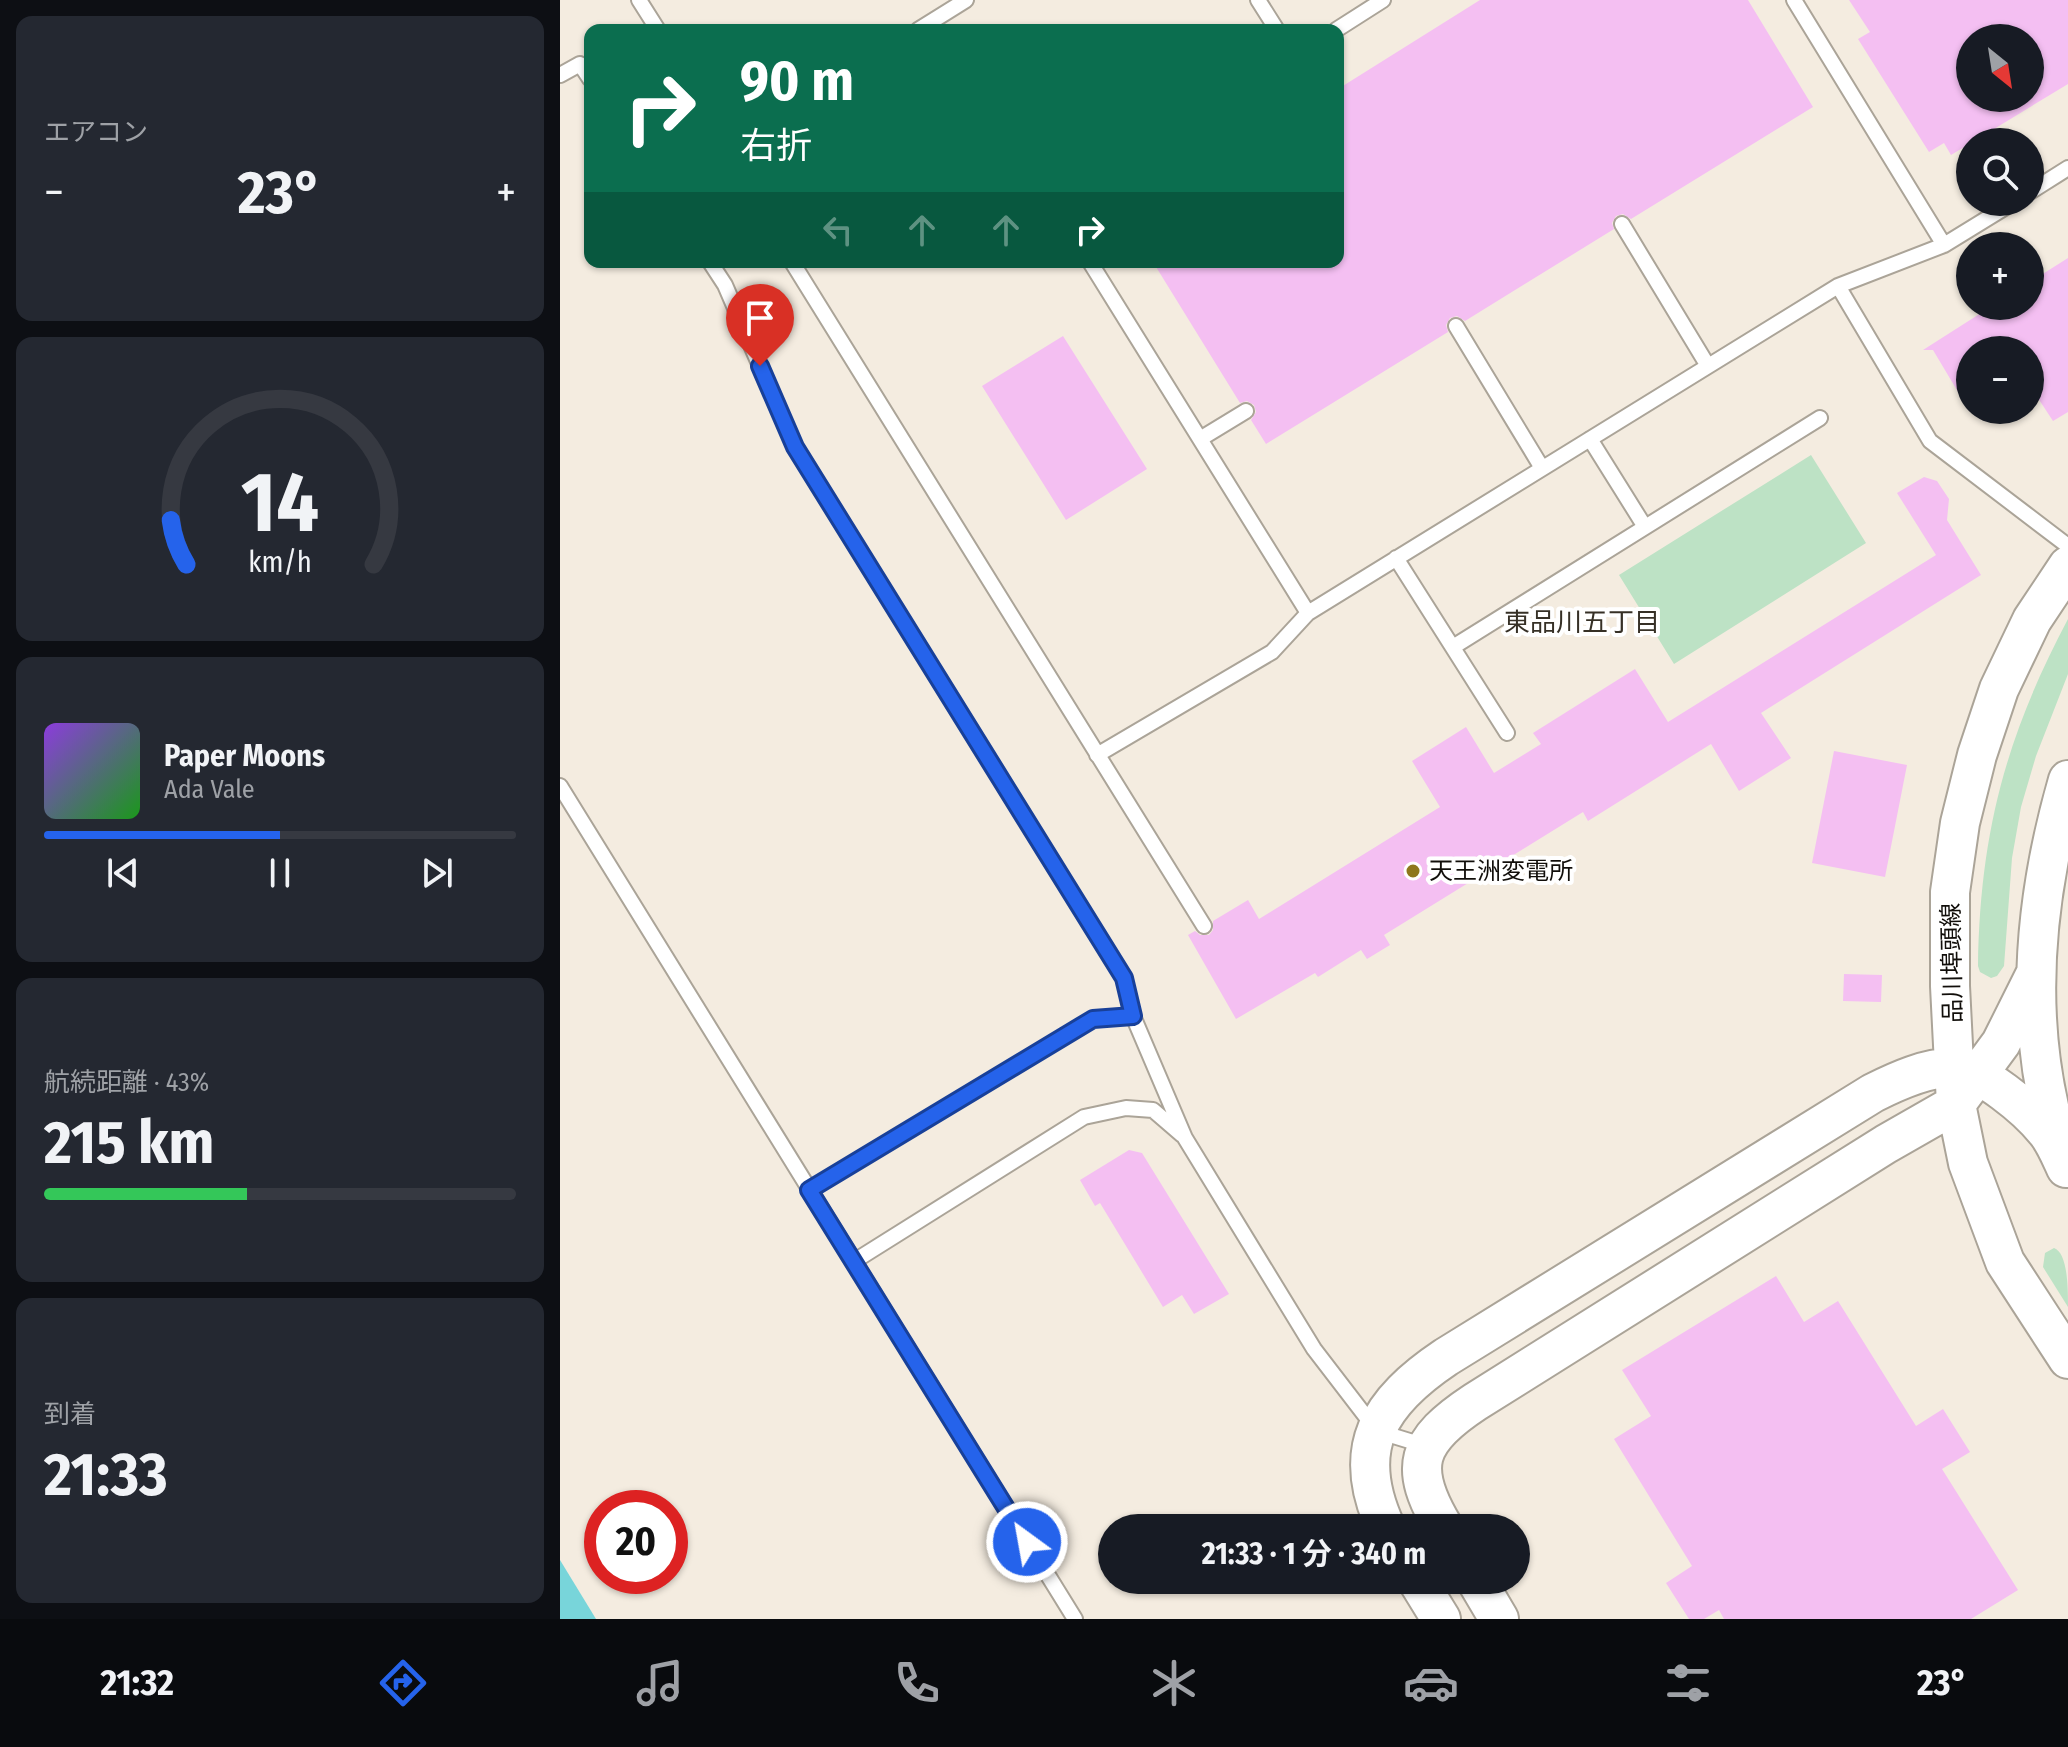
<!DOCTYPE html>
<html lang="ja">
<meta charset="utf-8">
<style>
body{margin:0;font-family:"Fira Sans Condensed","Noto Sans JP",sans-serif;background:#242831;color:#f1f3f6;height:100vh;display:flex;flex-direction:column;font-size:30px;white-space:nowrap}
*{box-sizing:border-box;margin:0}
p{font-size:26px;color:#9ea1a6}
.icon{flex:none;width:44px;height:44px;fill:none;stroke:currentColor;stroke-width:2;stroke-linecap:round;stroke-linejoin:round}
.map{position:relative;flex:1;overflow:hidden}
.panel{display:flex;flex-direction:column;gap:16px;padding:16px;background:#0d0f14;width:560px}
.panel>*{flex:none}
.guide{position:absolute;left:24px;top:24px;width:760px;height:244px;border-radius:16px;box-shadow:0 2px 6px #0004;background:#0b6e4f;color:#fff;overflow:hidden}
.needle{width:52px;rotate:150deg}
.buttons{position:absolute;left:1396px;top:24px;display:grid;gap:16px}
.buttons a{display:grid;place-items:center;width:88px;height:88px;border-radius:50%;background:#171b24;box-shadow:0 2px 6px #0004;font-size:40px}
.speed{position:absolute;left:24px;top:1490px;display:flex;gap:16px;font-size:40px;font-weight:700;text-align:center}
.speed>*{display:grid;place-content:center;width:104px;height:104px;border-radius:50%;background:#171b24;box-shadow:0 2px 6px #0004;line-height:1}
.speed .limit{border:12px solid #d22;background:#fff;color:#111}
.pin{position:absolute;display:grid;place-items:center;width:68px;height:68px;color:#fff;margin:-82px -34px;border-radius:50% 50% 50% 0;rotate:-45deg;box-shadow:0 0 8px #0007}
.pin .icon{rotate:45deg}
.me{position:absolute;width:88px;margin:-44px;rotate:328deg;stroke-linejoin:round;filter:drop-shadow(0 0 6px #0008)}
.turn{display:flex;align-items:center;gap:28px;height:168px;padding:0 24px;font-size:36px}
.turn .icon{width:104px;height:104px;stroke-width:2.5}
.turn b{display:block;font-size:56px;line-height:68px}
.lanes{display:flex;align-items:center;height:76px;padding:0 24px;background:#0003;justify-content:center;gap:40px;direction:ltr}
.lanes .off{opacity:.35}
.big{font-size:60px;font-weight:700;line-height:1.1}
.panel .tile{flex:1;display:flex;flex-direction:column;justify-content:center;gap:12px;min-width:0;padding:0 28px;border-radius:16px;background:#242831}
.panel .dial{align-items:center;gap:0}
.dial svg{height:208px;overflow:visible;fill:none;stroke:#363941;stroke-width:7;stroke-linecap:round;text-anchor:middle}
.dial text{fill:#f1f3f6;stroke:none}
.song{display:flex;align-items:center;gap:24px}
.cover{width:96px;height:96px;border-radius:12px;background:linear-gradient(135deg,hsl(270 70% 55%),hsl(120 70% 35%))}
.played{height:8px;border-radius:4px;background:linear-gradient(90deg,#2563eb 50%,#363941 50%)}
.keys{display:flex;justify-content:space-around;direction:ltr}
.heat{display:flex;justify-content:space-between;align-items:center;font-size:44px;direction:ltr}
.charge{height:12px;border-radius:6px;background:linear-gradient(90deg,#34c759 43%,#363941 0)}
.trip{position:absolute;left:538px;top:1514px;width:432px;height:80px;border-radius:40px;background:#171b24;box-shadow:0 2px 6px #0004;font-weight:700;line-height:80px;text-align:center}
.tabs{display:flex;height:128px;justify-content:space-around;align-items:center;background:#090b0e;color:#9ea1a6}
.tabs .icon{width:56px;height:56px}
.tabs .selected{color:#2563eb}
.tabs b{font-size:36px;color:#f1f3f6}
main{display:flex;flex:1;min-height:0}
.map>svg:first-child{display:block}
</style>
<main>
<section class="panel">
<div class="tile"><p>エアコン</p>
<div class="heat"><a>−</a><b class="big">23°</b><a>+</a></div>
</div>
<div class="tile dial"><svg viewBox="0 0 100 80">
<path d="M14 69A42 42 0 1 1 86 69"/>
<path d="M14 69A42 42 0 0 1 8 52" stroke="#2563eb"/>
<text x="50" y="56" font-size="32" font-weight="700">14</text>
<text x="50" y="72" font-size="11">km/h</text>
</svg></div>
<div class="tile">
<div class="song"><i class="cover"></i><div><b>Paper Moons</b><p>Ada Vale</p></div></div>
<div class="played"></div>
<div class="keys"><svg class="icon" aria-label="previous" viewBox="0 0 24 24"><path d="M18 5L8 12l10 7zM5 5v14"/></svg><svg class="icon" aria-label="pause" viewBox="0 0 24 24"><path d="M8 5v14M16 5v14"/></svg><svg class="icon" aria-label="next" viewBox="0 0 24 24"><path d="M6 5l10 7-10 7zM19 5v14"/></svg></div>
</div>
<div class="tile"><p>航続距離 · 43%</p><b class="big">215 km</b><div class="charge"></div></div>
<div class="tile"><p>到着</p><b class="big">21:33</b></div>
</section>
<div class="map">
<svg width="1508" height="1619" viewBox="0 0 1508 1619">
<rect width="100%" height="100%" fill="#f4ece0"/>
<path fill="#bde2c5" d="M 1251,455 L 1306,543 L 1114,664 L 1059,575 Z
M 1508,619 L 1508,674 L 1476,756 L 1461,807 L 1452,858 L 1444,966 L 1437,976 L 1431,978 L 1420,972 L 1418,966 C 1420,833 1446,736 1508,619 Z
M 1494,1248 C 1508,1253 1508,1289 1508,1307 L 1483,1267 L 1485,1253 Z"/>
<path fill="#78d5da" d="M 0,1560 L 36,1619 L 0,1619 Z"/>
<path fill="#f4bff2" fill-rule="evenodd" d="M 920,0 L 1188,0 L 1253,107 L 1071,219 L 1063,214 L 1056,216 L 1052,223 L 1054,229 L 905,321 L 897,316 L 890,318 L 886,325 L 888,332 L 706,444 L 691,420 L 696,412 L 694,405 L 687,401 L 680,403 L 593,262 L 778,262 L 778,89 Z
M 1289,0 L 1508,0 L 1508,84 L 1391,155 L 1384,143 L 1369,152 L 1298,39 L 1310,32 ZM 1410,38 L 1470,38 L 1470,98 L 1410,98 Z
M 1508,258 L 1508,412 L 1493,421 L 1470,386 L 1470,350 L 1410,350 L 1410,412 L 1373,350 L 1363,350 L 1432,306 L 1470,306 L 1470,282 Z
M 503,336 L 587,469 L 506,520 L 422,386 Z
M 1364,477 L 1377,481 L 1389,499 L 1387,520 L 1421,575 L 1201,713 L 1231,758 L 1179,791 L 1151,744 L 1028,821 L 1023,812 L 824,935 L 830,945 L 807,959 L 801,950 L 758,977 L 755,973 L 676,1019 L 628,935 L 635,931 L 640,935 L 649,935 L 653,930 L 653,921 L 688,900 L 699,919 L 880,807 L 852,761 L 906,727 L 934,773 L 981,744 L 973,733 L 1075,669 L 1108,722 L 1376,555 L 1337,493 Z
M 1274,751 L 1347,765 L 1325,877 L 1252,863 Z
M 1284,974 L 1322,975 L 1321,1002 L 1283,1001 Z
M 569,1150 L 582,1153 L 669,1294 L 634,1314 L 622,1295 L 603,1307 L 540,1203 L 535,1206 L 520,1180 Z
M 1216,1276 L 1244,1322 L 1278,1301 L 1356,1426 L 1383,1409 L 1410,1452 L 1382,1469 L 1458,1590 L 1411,1619 L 1164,1619 L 1159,1610 L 1144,1619 L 1129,1619 L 1106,1583 L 1132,1566 L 1054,1439 L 1091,1416 L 1062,1370 Z"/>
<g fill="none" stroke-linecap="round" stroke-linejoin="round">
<defs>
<path id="lane" d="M 79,0 L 98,30
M 698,0 L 717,30
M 1234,0 L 1384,245
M 358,30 L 406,0
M 776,30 L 823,0
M 0,75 L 20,64 L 30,79
M 1470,192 L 1508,168
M 1062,224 L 1148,366
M 150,262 L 165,285 L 235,447 L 564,978 L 573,1016 L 625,1138 L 754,1349 L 817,1431 L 866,1446
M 232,262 L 644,926
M 530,262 L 748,613
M 1278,286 L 1370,441 L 1508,546
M 896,326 L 982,468
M 640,439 L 686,411
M 1030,439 L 1085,527
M 836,558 L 947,733
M 893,647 L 1260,418
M 537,755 L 712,652 L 748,613 L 1278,286 L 1384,245 L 1454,202
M 0,786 L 515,1619
M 249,1190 L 533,1019 L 573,1016
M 293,1262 L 524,1117 L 566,1108 L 593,1110 L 622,1135"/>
<path id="secondary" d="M 1508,566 L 1472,620 L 1439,689 L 1417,755 L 1400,823 L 1390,892 L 1390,986 L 1396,1104 L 1408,1163 L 1445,1262 L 1508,1359
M 1499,1144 C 1462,1025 1474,898 1508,780
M 826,1528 C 789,1448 819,1402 886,1357 L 1313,1093 C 1335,1082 1369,1066 1395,1068 C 1422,1070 1468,1109 1485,1130 C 1494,1140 1500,1155 1506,1168
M 884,1528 C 847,1467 856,1441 915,1402 L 1326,1144 L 1396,1104 L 1441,1043 L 1476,973
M 857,1580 L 881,1619
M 916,1580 L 939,1619"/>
</defs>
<use href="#lane" stroke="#aba498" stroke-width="18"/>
<use href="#secondary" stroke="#aba498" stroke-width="42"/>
<use href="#lane" stroke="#fff" stroke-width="14"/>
<use href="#secondary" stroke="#fff" stroke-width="38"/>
</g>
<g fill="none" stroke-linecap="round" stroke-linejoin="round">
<defs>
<path id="route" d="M 200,366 L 235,447 L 564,978 L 573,1016 L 533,1019 L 249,1190 L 467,1542"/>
</defs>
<use href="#route" stroke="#184099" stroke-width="20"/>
<use href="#route" stroke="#2563eb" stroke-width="14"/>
</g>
<circle fill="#8e771c" stroke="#fff" stroke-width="3" cx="853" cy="871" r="8"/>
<g text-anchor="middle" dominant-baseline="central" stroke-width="8" stroke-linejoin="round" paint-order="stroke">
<g font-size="24" fill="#110e0a" stroke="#fff" text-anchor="start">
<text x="869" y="871">天王洲変電所</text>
</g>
<g font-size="24" fill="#110e0a" stroke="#fff">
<text transform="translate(1392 963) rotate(-91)">品川埠頭線</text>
</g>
<g font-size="26" fill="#363026" stroke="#fff">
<text x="1022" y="622">東品川五丁目</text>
</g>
</g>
</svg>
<div class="buttons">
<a><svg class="needle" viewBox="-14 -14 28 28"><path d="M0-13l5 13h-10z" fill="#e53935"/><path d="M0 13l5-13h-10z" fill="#9ea1a6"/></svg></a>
<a><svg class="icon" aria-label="search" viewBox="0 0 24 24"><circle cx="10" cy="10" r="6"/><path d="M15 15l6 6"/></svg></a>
<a>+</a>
<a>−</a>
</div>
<div class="speed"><div class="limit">20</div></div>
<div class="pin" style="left:200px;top:366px;background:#d93025"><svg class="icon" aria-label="arrive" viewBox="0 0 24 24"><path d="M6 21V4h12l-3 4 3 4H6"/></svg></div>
<svg class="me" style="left:467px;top:1542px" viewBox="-20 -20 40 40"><circle r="17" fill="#2563eb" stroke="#fff" stroke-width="3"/><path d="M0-11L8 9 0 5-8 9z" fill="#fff"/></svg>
<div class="trip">21:33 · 1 分 · 340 m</div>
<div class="guide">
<div class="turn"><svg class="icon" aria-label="right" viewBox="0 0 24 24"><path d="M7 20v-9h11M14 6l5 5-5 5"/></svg><div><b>90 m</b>右折</div></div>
<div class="lanes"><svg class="icon off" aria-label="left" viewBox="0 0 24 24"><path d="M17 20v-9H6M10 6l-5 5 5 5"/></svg><svg class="icon off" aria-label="ahead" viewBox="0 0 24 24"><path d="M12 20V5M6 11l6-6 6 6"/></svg><svg class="icon off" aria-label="ahead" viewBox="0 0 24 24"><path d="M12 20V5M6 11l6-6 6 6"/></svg><svg class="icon" aria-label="right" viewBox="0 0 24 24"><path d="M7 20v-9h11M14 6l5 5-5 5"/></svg></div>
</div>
</div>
</main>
<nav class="tabs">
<b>21:32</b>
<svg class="icon selected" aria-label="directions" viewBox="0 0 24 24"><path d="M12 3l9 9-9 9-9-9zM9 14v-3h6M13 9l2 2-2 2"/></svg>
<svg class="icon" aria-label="music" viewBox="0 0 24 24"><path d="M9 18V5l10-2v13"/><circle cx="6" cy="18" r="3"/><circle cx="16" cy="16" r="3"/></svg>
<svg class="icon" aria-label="phone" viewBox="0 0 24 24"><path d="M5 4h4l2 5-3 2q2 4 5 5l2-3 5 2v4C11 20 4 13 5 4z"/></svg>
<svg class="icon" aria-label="climate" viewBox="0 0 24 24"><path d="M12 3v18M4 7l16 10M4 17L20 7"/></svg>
<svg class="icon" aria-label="car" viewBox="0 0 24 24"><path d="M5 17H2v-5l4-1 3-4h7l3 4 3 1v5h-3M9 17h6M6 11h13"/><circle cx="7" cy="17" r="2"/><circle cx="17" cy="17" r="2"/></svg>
<svg class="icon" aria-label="filters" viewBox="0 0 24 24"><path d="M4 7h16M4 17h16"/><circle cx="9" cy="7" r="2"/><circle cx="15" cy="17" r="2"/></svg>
<b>23°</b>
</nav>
